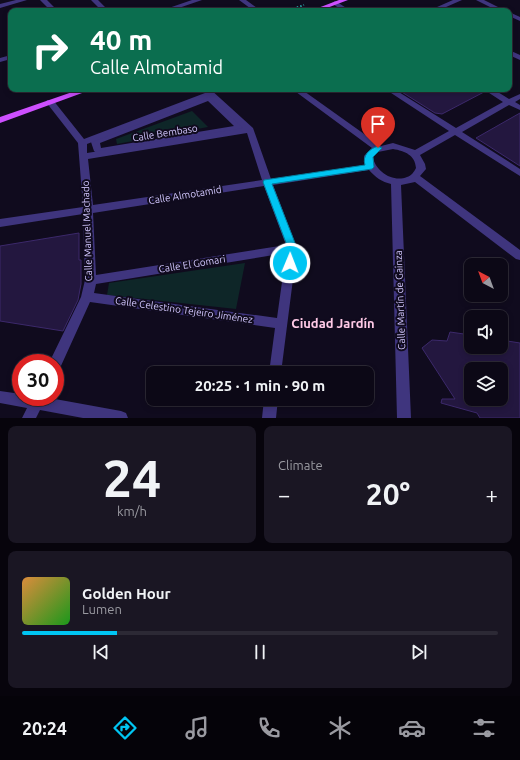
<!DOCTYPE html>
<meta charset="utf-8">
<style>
body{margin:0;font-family:Ubuntu,sans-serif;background:#1a1623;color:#f1f3f6;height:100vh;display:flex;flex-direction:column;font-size:15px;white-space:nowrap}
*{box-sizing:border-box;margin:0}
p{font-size:13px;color:#9a9aa1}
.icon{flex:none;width:22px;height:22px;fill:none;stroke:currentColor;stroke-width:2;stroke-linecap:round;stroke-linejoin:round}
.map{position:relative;height:418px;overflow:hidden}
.side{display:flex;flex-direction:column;gap:8px;padding:8px;background:#07040c;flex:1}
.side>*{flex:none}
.banner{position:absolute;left:8px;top:8px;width:504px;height:84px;border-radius:8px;box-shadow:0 2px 6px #0003,0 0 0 1px #2c2935;background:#0b6e4f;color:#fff;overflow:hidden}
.needle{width:26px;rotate:319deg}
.tools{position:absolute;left:464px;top:258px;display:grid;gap:8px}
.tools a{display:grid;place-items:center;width:44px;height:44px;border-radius:8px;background:#0c0816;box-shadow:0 2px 6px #0003,0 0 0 1px #2c2935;font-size:20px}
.speed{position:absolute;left:12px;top:354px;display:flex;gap:8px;font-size:20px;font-weight:700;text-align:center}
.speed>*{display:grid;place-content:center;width:52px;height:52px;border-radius:50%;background:#0c0816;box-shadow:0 2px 6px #0003,0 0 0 1px #2c2935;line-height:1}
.speed .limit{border:6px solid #d22;background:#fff;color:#111}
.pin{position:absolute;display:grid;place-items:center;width:34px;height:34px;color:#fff;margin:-41px -17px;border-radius:50% 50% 50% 0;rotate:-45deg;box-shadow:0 0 4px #0007}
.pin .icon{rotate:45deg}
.me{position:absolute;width:44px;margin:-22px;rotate:1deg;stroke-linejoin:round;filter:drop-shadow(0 0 3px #0008)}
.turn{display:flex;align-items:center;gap:14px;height:84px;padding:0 16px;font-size:18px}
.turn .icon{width:52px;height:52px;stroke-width:2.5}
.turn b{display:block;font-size:28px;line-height:34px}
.big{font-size:30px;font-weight:600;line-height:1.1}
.side .widget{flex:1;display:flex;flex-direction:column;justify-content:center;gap:6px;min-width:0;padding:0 14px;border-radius:8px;background:#1a1623}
.side .dial{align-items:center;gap:0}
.dial b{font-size:52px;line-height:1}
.song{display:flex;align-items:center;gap:12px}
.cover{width:48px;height:48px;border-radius:6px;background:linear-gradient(135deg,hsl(30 70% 55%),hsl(120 70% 35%))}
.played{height:4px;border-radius:2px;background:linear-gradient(90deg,#00c5f3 20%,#2c2935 20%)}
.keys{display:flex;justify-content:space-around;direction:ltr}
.heat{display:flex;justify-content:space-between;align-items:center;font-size:22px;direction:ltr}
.side .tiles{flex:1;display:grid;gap:8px;grid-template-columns:1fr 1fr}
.widget:last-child{grid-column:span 2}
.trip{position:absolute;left:146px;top:366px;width:228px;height:40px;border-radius:8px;background:#0c0816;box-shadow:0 2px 6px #0003,0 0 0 1px #2c2935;font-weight:600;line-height:40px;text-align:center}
.tab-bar{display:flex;height:64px;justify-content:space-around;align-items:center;background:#050309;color:#9a9aa1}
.tab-bar .icon{width:28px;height:28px}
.tab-bar .active{color:#00c5f3}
.tab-bar b{font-size:18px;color:#f1f3f6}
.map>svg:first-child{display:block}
</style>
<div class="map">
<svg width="520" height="418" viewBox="0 0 520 418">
<rect width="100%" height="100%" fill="#100b1e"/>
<path fill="#0e2628" d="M 192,111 L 208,127 L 117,144 L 116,139 Z
M 245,263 L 236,309 L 107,295 L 109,283 Z"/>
<path fill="#23173f" stroke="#3c296b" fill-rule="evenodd" d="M 397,89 L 482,89 L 484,92 L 442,114 L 435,113 Z
M 520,113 L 520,166 L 476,138 Z
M 79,233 L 79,260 L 81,260 L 81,284 L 78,300 L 63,331 L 0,321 L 0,246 Z
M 450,332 L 471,335 L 471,347 L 501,347 L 501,340 L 520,343 L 520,418 L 480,418 L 477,413 L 441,403 L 442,399 L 455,399 L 422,348 L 432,340 L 447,341 ZM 471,369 L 501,369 L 501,399 L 471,399 Z"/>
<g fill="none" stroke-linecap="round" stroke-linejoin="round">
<path stroke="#2bacb0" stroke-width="2" stroke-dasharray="1.5 2" stroke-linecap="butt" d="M 287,11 L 304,5"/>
<path fill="#3f357e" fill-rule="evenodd" d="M 40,0 L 47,0 L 58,11 L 51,11 Z
M 209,96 L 212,96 L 244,126 L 245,128 L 244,130 L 98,154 L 94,151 L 91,142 L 92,140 ZM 208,101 L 234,126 L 101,148 L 100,143 Z"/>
<path fill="#3f357e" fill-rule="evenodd" d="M 16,0 L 27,0 L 0,8 L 0,4 Z
M 91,0 L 98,0 L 109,11 L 102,11 Z
M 192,0 L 202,0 L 170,11 L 160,11 Z
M 239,0 L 246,0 L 261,11 L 254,11 Z
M 453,0 L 462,0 L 437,11 L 428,11 Z
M 476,0 L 484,0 L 506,11 L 498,11 Z
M 335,1 L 337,2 L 351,11 L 343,11 L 333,4 L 332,3 Z
M 509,12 L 520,17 L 520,21 L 509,16 Z
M 509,50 L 520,55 L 520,60 L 509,55 Z
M 11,55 L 11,59 L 0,62 L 0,58 Z
M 201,89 L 210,89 L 253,128 L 271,179 L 365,165 L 364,156 L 372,148 L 292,89 L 301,89 L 381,146 L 393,143 L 415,150 L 449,131 L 385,89 L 394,89 L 456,128 L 503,102 L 483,89 L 493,89 L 509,99 L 520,94 L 520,99 L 515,102 L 520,105 L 520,110 L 509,105 L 462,132 L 520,169 L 520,176 L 455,135 L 420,155 L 425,164 L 426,169 L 420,176 L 520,250 L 520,260 L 516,259 L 415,182 L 401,185 L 411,418 L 397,418 L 391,184 C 382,182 375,177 369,170 L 273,185 L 297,248 L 281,373 L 269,373 L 275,328 L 90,302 L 60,368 L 55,370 L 55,363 L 49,363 L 81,297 L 85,280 L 83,214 L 0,227 L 0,219 L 83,207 L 78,143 L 46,102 L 47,100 L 53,100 L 84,139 L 205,93 ZM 209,97 L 243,128 L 87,153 L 87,144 ZM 247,133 L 262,180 L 93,205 L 88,159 ZM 393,149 C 405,151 415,155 416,168 C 414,172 411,176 407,177 C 393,183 375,171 373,157 L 378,152 ZM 264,186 L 286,245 L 96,275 L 93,213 ZM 286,253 L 277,318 L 94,293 L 96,284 Z
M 0,391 L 21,394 L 21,397 L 44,397 L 121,411 L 126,413 L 128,418 L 83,418 L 40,410 L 36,418 L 22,418 L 27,408 L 0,403 Z
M 264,399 L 278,399 L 276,418 L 262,418 Z"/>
<path fill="#cd4fff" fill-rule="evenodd" d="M 339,0 L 348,0 L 319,11 L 310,11 Z
M 81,89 L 93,89 L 0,123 L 0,117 Z"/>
</g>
<path fill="#00c5f3" stroke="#00809e" d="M 378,146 L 382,148 L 373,157 L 374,167 L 372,169 L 272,184 L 297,248 L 294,266 L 287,266 L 285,263 L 288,248 L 263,182 L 264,180 L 365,165 C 362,156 369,149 378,146 Z"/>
<g text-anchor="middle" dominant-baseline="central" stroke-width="4" stroke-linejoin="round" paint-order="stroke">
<g font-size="10" fill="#d3c8ff" stroke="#100b1e">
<text transform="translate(165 133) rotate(-9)">Calle Bembaso</text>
<text transform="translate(185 195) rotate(-9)">Calle Almotamid</text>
<text transform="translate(87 231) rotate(-92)">Calle Manuel Machado</text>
<text transform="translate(192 264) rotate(-9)">Calle El Gomari</text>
<text transform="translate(400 300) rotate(-92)">Calle Martín de Gainza</text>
<text transform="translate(184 310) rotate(8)">Calle Celestino Tejeiro Jiménez</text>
</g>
<g font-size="13" font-weight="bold" fill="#ffcae7" stroke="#100b1e">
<text x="333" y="323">Ciudad Jardín</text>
</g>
</g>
</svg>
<div class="tools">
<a><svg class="needle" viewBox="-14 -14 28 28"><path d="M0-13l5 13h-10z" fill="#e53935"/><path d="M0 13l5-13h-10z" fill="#9a9aa1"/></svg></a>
<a><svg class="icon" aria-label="sound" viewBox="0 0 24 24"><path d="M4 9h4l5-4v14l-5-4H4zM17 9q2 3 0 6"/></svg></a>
<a><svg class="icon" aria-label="layers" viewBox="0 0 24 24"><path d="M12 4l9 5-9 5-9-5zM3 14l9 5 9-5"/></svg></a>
</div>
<div class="speed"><div class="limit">30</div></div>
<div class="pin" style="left:378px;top:148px;background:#d93025"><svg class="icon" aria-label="arrive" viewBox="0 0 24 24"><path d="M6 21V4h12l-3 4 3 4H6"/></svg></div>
<svg class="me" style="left:290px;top:263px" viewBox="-20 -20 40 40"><circle r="17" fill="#00c5f3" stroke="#fff" stroke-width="3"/><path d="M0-11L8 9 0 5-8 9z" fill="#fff"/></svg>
<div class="trip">20:25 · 1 min · 90 m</div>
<div class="banner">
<div class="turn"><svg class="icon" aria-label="right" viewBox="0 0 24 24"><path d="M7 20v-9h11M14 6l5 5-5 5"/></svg><div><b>40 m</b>Calle Almotamid</div></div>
</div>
</div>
<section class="side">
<div class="tiles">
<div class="widget dial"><b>24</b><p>km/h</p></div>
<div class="widget"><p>Climate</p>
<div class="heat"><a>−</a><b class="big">20°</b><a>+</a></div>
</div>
<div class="widget">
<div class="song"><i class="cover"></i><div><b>Golden Hour</b><p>Lumen</p></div></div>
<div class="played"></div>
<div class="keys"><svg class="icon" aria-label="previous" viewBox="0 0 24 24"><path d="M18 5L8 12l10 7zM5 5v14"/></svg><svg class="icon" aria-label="pause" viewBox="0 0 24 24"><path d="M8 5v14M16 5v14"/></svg><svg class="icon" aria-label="next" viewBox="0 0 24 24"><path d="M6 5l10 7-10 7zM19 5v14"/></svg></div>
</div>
</div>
</section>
<nav class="tab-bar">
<b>20:24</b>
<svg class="icon active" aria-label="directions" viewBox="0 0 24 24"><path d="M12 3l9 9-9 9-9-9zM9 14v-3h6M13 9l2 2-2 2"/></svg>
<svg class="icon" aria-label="music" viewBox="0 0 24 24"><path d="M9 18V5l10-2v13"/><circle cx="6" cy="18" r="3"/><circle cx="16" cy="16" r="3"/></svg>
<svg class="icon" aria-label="phone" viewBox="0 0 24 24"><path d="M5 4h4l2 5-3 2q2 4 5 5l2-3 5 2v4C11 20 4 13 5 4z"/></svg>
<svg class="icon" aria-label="climate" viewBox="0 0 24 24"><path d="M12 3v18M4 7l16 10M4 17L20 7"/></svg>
<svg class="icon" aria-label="car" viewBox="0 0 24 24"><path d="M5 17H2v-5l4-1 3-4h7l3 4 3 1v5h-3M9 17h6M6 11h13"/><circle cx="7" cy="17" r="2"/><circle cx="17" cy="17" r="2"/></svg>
<svg class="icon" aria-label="filters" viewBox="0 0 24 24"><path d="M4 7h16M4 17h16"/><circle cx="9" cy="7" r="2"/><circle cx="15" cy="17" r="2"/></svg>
</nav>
